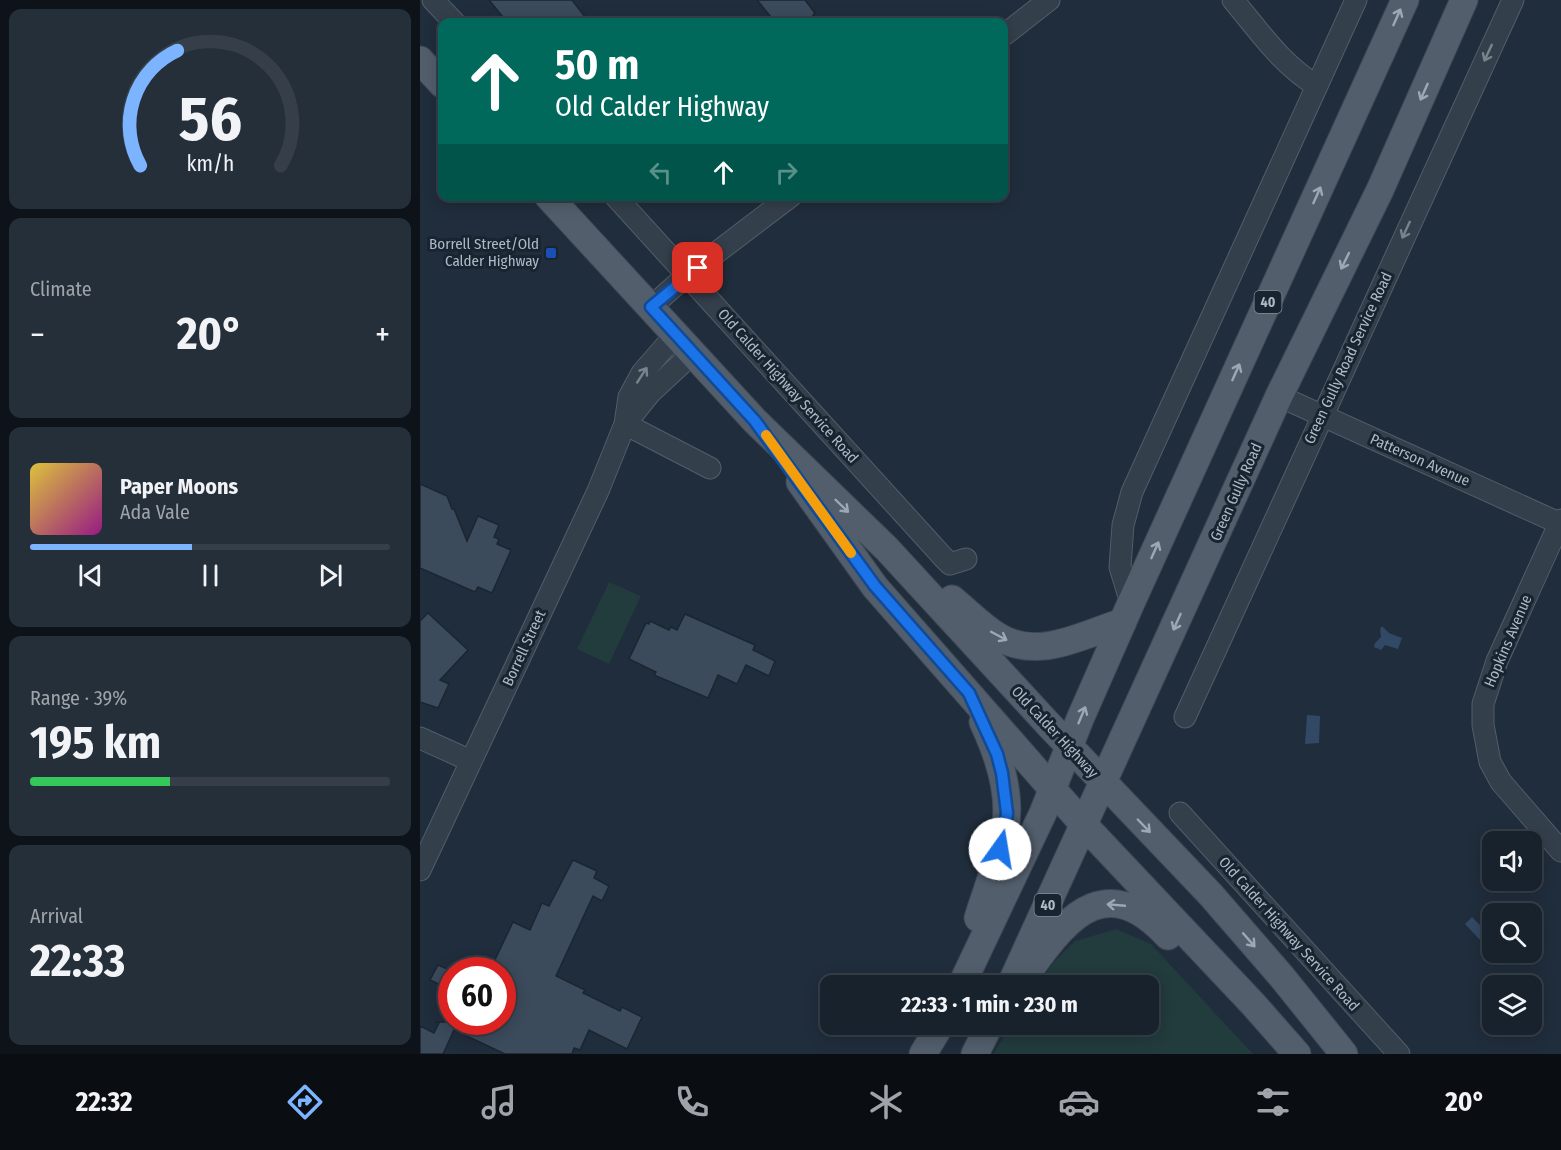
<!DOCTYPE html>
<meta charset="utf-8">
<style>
body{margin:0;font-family:"Fira Sans Condensed",sans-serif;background:#252f39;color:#f1f3f6;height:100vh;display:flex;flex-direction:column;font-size:22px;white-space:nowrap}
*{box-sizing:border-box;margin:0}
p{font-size:20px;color:#9fa4aa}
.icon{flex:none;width:33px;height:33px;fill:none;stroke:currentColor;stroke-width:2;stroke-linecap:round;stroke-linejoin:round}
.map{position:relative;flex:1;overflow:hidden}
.drawer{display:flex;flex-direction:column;gap:9px;padding:9px;background:#0d1319;width:420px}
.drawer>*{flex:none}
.guide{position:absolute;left:18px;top:18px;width:570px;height:183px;border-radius:12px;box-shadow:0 3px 15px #0003,0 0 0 2px #363f49;background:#00695c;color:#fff;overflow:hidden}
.buttons{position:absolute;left:1062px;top:831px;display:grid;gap:12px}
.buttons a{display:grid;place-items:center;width:60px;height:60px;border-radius:12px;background:#18222d;box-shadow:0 3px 15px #0003,0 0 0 2px #363f49;font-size:30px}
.speed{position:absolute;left:18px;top:957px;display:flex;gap:12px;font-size:30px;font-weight:700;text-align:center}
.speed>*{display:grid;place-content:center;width:78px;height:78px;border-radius:50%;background:#18222d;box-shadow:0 3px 15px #0003,0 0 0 2px #363f49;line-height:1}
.speed .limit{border:9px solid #d22;background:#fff;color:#111}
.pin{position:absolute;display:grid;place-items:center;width:51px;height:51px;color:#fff;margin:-26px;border-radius:12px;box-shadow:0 3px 9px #0006}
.me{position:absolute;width:66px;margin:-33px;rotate:13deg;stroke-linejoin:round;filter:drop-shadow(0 0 4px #0008)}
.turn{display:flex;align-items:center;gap:21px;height:126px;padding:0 18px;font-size:27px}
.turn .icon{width:78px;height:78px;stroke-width:2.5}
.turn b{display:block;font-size:42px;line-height:51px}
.lanes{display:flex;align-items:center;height:57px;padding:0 18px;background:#0003;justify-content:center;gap:30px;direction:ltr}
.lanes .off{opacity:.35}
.big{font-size:45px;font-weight:700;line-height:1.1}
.drawer .widget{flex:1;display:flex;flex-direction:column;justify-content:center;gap:9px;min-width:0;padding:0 21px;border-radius:12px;background:#252f39}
.drawer .dial{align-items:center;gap:0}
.dial svg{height:156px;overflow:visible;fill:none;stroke:#363f49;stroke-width:7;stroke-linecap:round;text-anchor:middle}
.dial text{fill:#f1f3f6;stroke:none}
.song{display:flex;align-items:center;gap:18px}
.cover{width:72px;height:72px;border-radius:9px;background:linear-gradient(135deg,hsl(50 70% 55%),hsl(310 70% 35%))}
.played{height:6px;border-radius:3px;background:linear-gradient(90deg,#7db4ff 45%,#363f49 45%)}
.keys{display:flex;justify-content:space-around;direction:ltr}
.heat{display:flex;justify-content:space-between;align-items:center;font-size:33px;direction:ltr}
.charge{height:9px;border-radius:4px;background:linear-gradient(90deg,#34c759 39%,#363f49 0)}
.trip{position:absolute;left:400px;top:975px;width:339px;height:60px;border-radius:12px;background:#18222d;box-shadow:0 3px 15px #0003,0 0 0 2px #363f49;font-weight:700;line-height:60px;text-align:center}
.menu{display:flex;height:96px;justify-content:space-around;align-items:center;background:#0a0e12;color:#9fa4aa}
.menu .icon{width:42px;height:42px}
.menu .current{color:#7db4ff}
.menu b{font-size:27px;color:#f1f3f6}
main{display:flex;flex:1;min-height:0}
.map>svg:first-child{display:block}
</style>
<main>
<section class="drawer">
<div class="widget dial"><svg viewBox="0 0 100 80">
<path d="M14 69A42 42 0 1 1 86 69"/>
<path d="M14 69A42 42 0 0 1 33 10" stroke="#7db4ff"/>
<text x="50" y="56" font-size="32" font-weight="700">56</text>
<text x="50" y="72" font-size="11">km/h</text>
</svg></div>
<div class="widget"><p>Climate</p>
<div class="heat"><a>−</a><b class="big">20°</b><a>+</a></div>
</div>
<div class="widget">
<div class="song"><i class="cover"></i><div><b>Paper Moons</b><p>Ada Vale</p></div></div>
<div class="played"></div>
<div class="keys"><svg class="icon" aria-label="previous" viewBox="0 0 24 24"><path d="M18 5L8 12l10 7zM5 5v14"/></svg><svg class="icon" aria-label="pause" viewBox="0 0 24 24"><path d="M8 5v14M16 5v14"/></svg><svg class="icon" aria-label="next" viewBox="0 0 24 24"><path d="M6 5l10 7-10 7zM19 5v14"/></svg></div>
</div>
<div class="widget"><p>Range · 39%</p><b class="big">195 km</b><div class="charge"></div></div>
<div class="widget"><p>Arrival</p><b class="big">22:33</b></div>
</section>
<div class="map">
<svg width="1141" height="1054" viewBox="0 0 1141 1054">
<rect width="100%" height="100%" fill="#202d3c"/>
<path fill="#223b3d" d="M 189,582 L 221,596 L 189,664 L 157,649 Z
M 696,929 L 731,944 L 833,1054 L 573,1054 L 592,1025 L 729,1024 L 729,986 L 618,985 L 632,964 L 655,941 Z"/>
<path fill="#324965" d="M 962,626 L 969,633 L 982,638 L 978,649 L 965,645 L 961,650 L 954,647 L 955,643 L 961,637 L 960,629 Z
M 887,715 L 900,716 L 899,743 L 885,744 Z
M 1052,917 L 1062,927 L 1064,925 L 1072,932 L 1062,942 L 1045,924 Z"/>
<path fill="#3b4b5c" stroke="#1b2633" stroke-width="1.5" d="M 69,0 L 152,0 L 169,22 L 87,22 Z
M 337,0 L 385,0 L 395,13 L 393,15 L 399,22 L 355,22 Z
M 0,484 L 27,496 L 32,509 L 34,509 L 47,541 L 58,516 L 79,525 L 74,537 L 79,539 L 77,544 L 91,550 L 72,593 L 58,587 L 55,592 L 0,568 Z
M 8,613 L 48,650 L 20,680 L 29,684 L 18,708 L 0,702 L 0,621 Z
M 265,614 L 335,645 L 333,650 L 355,661 L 349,676 L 326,665 L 317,684 L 298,675 L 288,698 L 234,675 L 236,672 L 209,659 L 226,623 L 229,624 L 230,621 L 249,630 L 251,627 L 257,630 Z
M 153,860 L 177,871 L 174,878 L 189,886 L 182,901 L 173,896 L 136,976 L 165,990 L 163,993 L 200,1011 L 202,1007 L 222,1017 L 207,1049 L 169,1030 L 160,1050 L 154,1048 L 152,1054 L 85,1054 L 34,1030 L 23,1054 L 0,1054 L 0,1026 L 14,1033 L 19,1023 L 15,1022 L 82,1022 L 82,970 L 70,970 L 93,922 L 110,930 L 122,903 L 129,906 Z
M 18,965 L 32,971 L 32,990 L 10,980 Z"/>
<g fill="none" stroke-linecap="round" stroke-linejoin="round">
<defs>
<path id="minor" d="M 13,0 L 34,22
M 813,0 C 840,32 861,64 897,86
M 584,35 L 629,0
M 195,196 L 523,557 L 530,564 L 546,559
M 231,307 L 267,275 L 371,196
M 859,396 L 1141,524
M 205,424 L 231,392 L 273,353
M 205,424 L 290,468
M 1141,520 L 1077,661 L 1063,704 L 1063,725 L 1070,762 L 1081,782 L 1141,851
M 711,603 L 700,567 L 703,525 L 712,492 L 936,0
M 765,717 L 1093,0
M 0,738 L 51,761
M 760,813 L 979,1054
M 0,870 L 178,491 L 205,424 L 209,397 L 222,373 L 256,334"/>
<path id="major" d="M 0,60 L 22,84
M 128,196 L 335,421 L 467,549 L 629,725 L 791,895 L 862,977 L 924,1054
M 380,482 L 455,587 L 664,825 L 833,1004 L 877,1054
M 532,599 C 548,612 562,627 579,637 C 619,661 664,634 703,622
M 558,918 C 567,889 579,859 585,829 C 592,793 578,754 563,722
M 611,968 C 651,911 689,873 748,936
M 541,986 L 623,813 L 660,719 L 711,603 L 985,0
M 590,986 L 859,396 L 960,190 L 1044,0
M 503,1054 L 521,1024
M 555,1054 L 570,1024"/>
</defs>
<use href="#minor" stroke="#525d6a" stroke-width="23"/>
<use href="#major" stroke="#3d4855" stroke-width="29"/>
<use href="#minor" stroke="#343f4c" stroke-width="21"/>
<use href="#major" stroke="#525e6c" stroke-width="27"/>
</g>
<defs><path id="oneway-shaft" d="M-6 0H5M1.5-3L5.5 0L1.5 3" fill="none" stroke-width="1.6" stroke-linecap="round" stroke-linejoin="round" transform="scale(1.5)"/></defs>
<g stroke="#9ca8b6">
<use href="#oneway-shaft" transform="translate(977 17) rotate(-66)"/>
<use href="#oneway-shaft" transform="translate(1004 92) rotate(114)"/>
<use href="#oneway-shaft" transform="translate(897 195) rotate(-66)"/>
<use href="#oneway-shaft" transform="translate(925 261) rotate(116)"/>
<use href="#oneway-shaft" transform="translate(816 372) rotate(-66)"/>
<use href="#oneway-shaft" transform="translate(422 506) rotate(44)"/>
<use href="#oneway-shaft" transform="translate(735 550) rotate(-66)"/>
<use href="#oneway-shaft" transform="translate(757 622) rotate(114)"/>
<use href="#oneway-shaft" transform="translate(579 636) rotate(28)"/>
<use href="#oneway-shaft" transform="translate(662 715) rotate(-67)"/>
<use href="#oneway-shaft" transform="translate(724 826) rotate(46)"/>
<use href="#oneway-shaft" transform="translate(696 905) rotate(-175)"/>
<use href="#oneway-shaft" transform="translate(829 940) rotate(49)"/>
</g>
<g stroke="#788390">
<use href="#oneway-shaft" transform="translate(1068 53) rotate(115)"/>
<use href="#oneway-shaft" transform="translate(986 230) rotate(115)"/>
<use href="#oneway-shaft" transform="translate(222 375) rotate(-57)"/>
</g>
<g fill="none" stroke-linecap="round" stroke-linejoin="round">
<defs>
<path id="route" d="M 278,268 L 231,307 L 335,421 L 455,586 L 549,693 L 577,754 L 582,773 L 587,813 L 585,829 L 580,849"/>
</defs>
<use href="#route" stroke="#114b97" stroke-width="15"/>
<use href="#route" stroke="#1a73e8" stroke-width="10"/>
<path stroke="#f59e0b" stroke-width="10" d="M 346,435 L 431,553"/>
</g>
<rect fill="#1a4fb4" stroke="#192431" stroke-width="2" x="125" y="247" width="12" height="12" rx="3"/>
<g text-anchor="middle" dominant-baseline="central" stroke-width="6" stroke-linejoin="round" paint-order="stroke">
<g fill="#192431" stroke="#828d9b" stroke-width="1.5">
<rect x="834.5" y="291" width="27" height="22" rx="4.5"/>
<rect x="614.5" y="894" width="27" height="22" rx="4.5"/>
</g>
<g font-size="14" font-weight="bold" fill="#afbac8">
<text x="848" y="302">40</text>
<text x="628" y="905">40</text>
</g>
<g font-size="15" fill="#afbac8" stroke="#192431" text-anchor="end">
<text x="119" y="244">Borrell Street/Old<tspan x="119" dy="17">Calder Highway</tspan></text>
</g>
<g font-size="15" fill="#afbac8" stroke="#192431">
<text transform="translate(928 358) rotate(-65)">Green Gully Road Service Road</text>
<text transform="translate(368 386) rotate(48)">Old Calder Highway Service Road</text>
<text transform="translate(1000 460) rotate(24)">Patterson Avenue</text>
<text transform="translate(816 492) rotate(-66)">Green Gully Road</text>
<text transform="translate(1088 641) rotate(-67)">Hopkins Avenue</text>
<text transform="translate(104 648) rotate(-65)">Borrell Street</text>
<text transform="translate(635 732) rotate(47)">Old Calder Highway</text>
<text transform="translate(869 934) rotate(48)">Old Calder Highway Service Road</text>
</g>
</g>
</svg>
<div class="buttons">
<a><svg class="icon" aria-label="sound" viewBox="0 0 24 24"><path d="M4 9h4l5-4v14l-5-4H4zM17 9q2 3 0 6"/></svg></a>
<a><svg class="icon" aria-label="search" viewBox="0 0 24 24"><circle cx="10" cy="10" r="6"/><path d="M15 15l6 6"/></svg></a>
<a><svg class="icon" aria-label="layers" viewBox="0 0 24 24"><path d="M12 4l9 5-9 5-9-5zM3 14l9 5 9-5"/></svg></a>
</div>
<div class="speed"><div class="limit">60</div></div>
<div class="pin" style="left:278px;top:268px;background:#d93025"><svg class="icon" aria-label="arrive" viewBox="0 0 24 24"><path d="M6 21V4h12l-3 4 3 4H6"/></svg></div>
<svg class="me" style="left:580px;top:849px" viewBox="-20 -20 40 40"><circle r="19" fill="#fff"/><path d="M0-13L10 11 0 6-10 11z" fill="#1a73e8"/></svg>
<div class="trip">22:33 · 1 min · 230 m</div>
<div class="guide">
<div class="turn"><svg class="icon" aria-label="ahead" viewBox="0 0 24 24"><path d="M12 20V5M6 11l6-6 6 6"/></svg><div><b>50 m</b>Old Calder Highway</div></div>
<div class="lanes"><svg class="icon off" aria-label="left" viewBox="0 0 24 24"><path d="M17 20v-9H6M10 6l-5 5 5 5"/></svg><svg class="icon" aria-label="ahead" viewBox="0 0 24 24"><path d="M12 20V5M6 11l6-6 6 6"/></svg><svg class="icon off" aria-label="right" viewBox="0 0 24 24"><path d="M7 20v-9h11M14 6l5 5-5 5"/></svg></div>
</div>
</div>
</main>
<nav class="menu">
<b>22:32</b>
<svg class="icon current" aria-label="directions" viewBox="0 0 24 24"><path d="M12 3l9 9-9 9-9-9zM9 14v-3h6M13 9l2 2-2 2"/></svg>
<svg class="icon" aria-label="music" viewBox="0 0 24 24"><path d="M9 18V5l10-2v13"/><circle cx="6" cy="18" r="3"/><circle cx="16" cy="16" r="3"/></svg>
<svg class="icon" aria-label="phone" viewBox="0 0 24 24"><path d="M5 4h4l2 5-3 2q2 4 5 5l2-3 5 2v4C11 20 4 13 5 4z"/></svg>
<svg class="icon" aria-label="climate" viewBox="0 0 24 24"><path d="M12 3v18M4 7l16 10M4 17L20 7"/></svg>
<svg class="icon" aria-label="car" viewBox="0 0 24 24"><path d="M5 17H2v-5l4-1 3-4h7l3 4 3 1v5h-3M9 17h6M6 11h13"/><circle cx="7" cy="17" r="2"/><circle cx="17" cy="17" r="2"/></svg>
<svg class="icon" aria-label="filters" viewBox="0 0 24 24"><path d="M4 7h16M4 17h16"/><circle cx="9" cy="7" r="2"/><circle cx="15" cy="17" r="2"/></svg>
<b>20°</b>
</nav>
